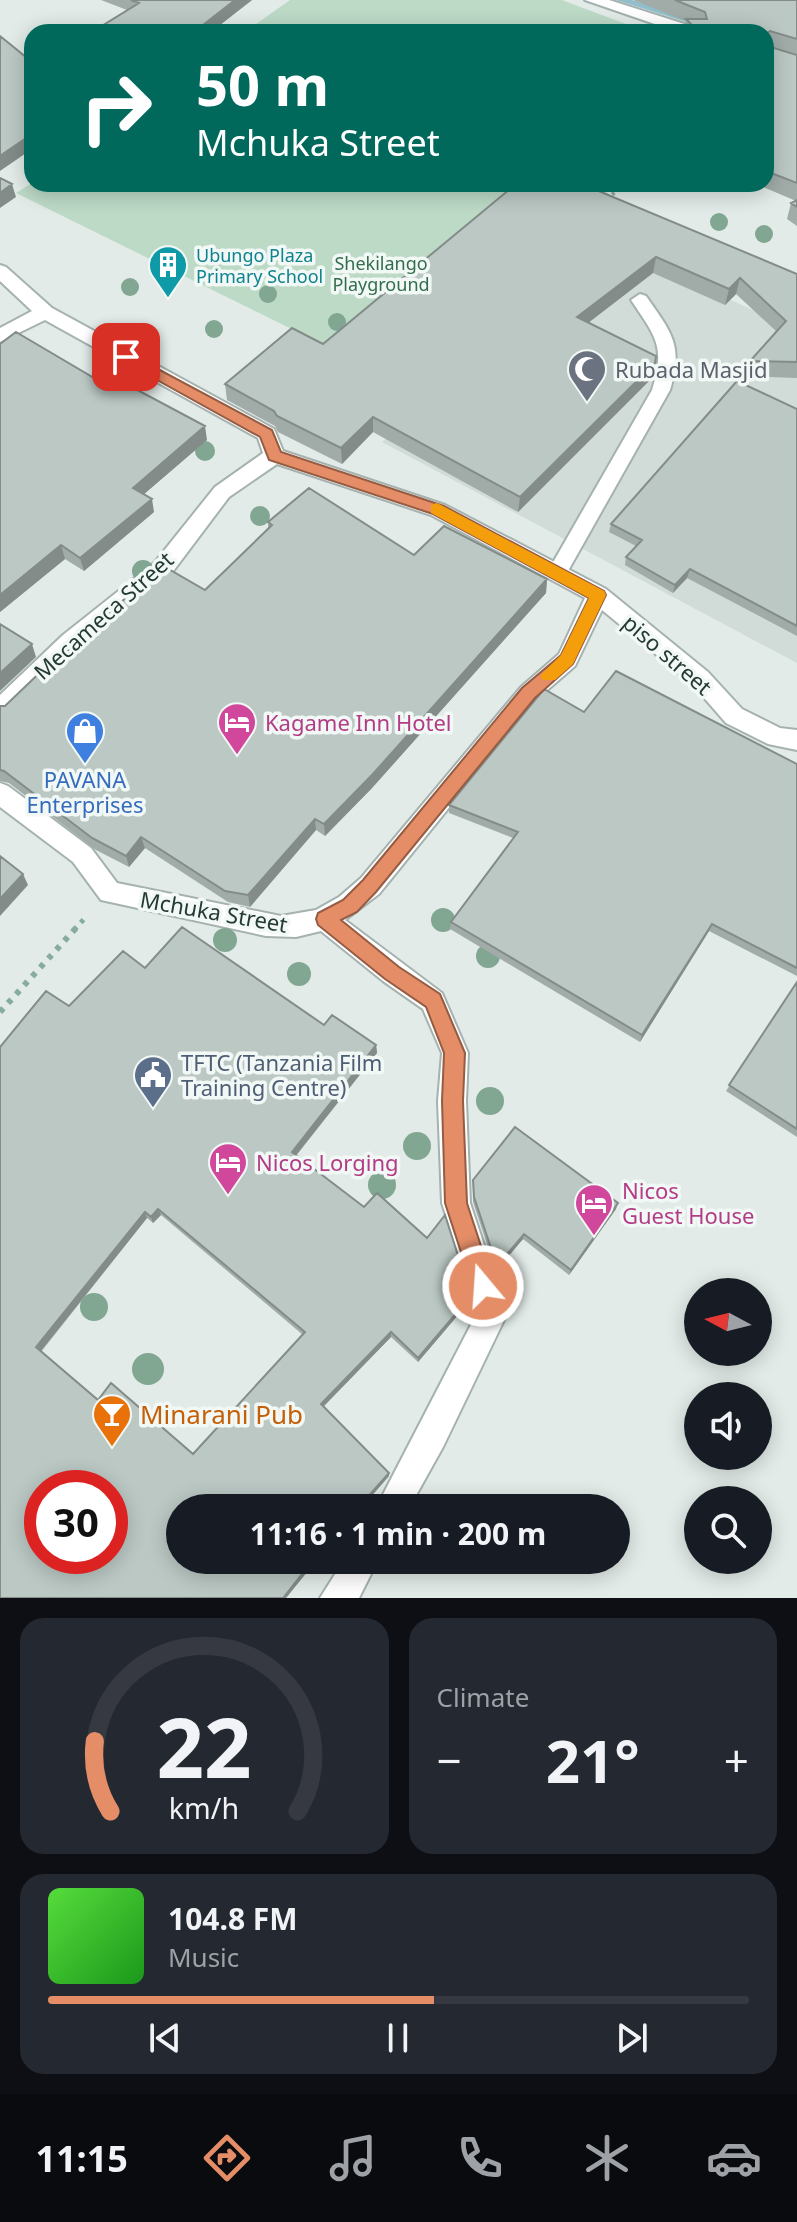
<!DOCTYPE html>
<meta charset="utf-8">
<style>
body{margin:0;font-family:"Noto Sans",sans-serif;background:#242831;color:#f1f3f6;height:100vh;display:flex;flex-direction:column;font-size:30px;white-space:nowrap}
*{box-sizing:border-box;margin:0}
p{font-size:26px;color:#9ea1a6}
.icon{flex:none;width:44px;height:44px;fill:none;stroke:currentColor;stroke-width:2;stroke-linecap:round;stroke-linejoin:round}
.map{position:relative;height:1598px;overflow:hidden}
.details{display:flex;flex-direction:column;gap:20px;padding:20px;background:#0d0f14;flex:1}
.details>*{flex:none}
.top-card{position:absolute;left:24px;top:24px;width:750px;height:168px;border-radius:24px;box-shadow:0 4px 20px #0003;background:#00695c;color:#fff;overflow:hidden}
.needle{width:52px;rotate:277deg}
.buttons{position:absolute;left:684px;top:1278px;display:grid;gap:16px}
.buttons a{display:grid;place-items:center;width:88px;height:88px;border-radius:50%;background:#171b24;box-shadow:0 4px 20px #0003;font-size:40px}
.speed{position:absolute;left:24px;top:1470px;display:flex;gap:16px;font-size:40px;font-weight:700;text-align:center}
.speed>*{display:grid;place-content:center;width:104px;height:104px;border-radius:50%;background:#171b24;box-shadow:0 4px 20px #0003;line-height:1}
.speed .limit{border:12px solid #d22;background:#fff;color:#111}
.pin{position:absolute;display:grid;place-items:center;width:68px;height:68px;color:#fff;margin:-34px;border-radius:16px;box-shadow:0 4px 12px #0006}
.me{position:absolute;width:88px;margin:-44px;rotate:342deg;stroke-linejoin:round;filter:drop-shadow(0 0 6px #0008)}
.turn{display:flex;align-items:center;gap:28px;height:168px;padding:0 40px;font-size:36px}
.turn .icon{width:104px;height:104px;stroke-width:2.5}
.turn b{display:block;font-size:56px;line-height:68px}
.big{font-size:60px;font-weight:700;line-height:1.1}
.details .widget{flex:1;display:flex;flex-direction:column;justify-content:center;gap:12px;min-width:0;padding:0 28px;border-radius:24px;background:#242831}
.details .dial{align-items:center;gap:0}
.dial svg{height:208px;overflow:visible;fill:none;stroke:#363941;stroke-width:7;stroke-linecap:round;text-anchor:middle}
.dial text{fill:#f1f3f6;stroke:none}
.song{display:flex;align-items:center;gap:24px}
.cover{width:96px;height:96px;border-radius:12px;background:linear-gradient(135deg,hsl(110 70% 55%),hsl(120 70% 35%))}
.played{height:8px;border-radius:4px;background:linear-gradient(90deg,#e48d67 55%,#363941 55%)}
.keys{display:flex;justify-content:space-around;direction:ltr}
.heat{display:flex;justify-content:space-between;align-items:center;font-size:44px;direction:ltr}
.details .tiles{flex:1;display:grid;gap:20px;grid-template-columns:1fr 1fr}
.widget:last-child{grid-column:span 2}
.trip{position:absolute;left:166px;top:1494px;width:464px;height:80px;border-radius:40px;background:#171b24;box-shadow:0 4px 20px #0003;font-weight:700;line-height:80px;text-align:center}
.menu{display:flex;height:128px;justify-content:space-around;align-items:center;background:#090b0e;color:#9ea1a6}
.menu .icon{width:56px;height:56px}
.menu .current{color:#e48d67}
.menu b{font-size:36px;color:#f1f3f6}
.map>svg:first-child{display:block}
</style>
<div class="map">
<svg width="797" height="1598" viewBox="0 0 797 1598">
<rect width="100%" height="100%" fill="#e2ebe8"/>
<path fill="#d1dbd7" d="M 598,240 L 797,330 L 797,663 L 382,442 Z"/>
<path fill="#bddac7" d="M 290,0 L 562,0 L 647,32 L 245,32 Z
M 32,183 L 32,184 L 616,184 L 395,380 L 16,193 Z"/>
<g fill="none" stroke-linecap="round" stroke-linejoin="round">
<path fill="#90becb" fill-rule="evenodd" d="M 616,0 L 632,0 L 735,32 L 719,32 Z"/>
<defs>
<path id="service" d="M 640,294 L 646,296 C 671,332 684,345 670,390 L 564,578 L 550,578 L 547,573 L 652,390 C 666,346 655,336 631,300 Z"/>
<path id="minor" d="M 585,0 L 609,0 L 700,29 L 702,32 L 678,32 Z
M 0,265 L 6,267 L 52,308 L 274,429 L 283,451 L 445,505 L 606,589 L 708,672 L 742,709 L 780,728 L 797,730 L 797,750 L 768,744 L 726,723 L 692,684 L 602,610 L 575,666 L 537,699 L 379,894 L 345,920 L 442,993 L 468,1053 L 466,1101 L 470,1203 L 507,1314 L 443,1447 L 409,1508 L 376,1508 L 477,1313 L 442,1203 L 438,1101 L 442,1053 L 423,1009 L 383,981 L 321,931 L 296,937 L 266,936 L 101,900 L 73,862 L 0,807 L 0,783 L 8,786 L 91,848 L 117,883 L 281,916 L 316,910 L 339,897 L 361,878 L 521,687 L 559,654 L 585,598 L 431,515 L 277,464 L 229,497 L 171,574 L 79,647 L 8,716 L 0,718 L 0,695 L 63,635 L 155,562 L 215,487 L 263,453 L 258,438 L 45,320 L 0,342 L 0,328 L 32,311 L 0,281 Z
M 344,1560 L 378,1560 L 359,1598 L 320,1598 Z"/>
</defs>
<use href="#service" stroke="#a5b2af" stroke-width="4"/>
<use href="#minor" stroke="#a5b2af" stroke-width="4"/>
<path stroke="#86aba2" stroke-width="4" stroke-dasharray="3 4" stroke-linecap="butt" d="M 606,198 L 629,184"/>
<path stroke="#86aba2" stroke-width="5" stroke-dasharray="4 6" stroke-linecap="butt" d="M 74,930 L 85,918"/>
<path stroke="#86aba2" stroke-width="6" stroke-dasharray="5 7" stroke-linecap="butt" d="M 0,1012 L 76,928"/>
<use href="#service" fill="#fff" fill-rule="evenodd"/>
<use href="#minor" fill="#fff" fill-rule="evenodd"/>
</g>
<g fill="#81a692">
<circle cx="719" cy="222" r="9"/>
<circle cx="764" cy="234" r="9"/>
<circle cx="130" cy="287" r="9"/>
<circle cx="268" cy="294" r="9"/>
<circle cx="337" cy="322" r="9"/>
<circle cx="214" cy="329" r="9"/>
<circle cx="205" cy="451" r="10"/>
<circle cx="260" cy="516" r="10"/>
<circle cx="143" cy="571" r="11"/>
<circle cx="443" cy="920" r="12"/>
<circle cx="225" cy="940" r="12"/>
<circle cx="488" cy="956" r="12"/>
<circle cx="299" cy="974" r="12"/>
<circle cx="490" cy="1101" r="14"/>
<circle cx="417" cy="1146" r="14"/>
<circle cx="382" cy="1185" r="14"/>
<circle cx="94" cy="1307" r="14"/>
<circle cx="148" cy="1369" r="16"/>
</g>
<path fill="#a1aca9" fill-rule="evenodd" d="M 101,0 L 252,0 L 211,32 L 92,32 L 127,10 Z
M 633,0 L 797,0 L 797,226 L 787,219 L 791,203 L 796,201 L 756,184 L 766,184 L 766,32 L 684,32 L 686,21 Z
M 593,189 L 797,274 L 797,378 L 746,376 L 750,361 L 776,331 L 736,294 L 725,305 L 653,273 L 588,323 L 656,356 L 652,378 L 518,512 L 373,432 L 342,464 L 278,432 L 275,426 L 227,400 L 225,384 L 323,344 Z
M 0,344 L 106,385 L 207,440 L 144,494 L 154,512 L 84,571 L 65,559 L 0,612 Z
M 797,409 L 797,636 L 687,578 L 673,593 L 625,565 L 626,557 L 636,546 L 609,532 L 611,524 Z
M 268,522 L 414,555 L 547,579 L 546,593 L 372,788 L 325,836 L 316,830 L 250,907 L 228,902 L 145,848 L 129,867 L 96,850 L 9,783 L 0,781 L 0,706 L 5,706 L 58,660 L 205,590 L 268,528 Z
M 584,712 L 797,764 L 797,976 L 709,931 L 640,1042 L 450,929 L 451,922 L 513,838 L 449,813 L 449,805 Z
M 145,968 L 324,1025 L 376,1045 L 377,1053 L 296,1156 L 470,1301 L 418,1362 L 391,1337 L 324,1406 L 389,1473 L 389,1476 L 361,1508 L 180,1508 L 304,1574 L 286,1598 L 0,1598 L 69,1006 ZM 161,1215 L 303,1335 L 193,1454 L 98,1400 L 41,1352 L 147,1218 L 153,1223 Z
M 797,982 L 797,1137 L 726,1091 Z
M 473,1180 L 616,1209 L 569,1275 L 523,1239 L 496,1271 L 473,1202 Z"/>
<path fill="#838c89" d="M 235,0 L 252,0 L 211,32 L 194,32 Z
M 32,134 L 32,149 L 0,171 L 0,156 Z
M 12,184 L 16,197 L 0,208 L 0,193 Z
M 582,184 L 598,184 L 580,200 Z
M 656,257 L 653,273 L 575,333 L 577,317 Z
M 740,278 L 736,294 L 725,305 L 729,289 Z
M 655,363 L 652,378 L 518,512 L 520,497 Z
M 373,417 L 373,432 L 342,464 L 341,448 Z
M 205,426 L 207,440 L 136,501 L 133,488 Z
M 152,499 L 154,512 L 84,571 L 80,558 Z
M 61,545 L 65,559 L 0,612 L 0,595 Z
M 690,569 L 687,578 L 673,593 L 675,585 Z
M 547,579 L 546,593 L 372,788 L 325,836 L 324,824 Z
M 32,644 L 36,657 L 0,691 L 0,673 Z
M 315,819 L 316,830 L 250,907 L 248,895 Z
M 141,837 L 145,848 L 129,867 L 126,856 Z
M 23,874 L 28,885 L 0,916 L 0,899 Z
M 712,924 L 709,931 L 640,1042 L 642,1035 Z
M 376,1045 L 377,1053 L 293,1159 L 292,1152 Z
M 618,1203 L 616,1209 L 569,1275 L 571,1270 Z
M 158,1209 L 161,1215 L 153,1223 L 151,1217 Z
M 145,1212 L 147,1218 L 40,1352 L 36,1347 Z
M 524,1234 L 523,1239 L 496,1271 L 497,1266 Z
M 471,1296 L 470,1301 L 418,1362 L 418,1358 Z
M 391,1332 L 391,1337 L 322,1408 L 321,1404 Z
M 389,1473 L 389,1476 L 361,1508 L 358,1508 Z
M 313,1560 L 317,1560 L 286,1598 L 283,1598 Z"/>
<path fill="#bbc8c4" stroke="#838c89" stroke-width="2" fill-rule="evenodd" d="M 131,0 L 235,0 L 194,32 L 92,32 L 139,3 Z
M 675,0 L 797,0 L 797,39 L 770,31 L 766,34 L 767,46 L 797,55 L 797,183 L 766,171 L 766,32 L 687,32 L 693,26 L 686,19 L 707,19 L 705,12 Z
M 0,36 L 32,62 L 32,134 L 0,156 Z
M 0,178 L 12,184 L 0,193 Z
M 516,184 L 582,184 L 797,274 L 797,362 L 750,361 L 786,321 L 740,278 L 729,289 L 656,257 L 577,317 L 656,356 L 655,363 L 520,497 L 373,417 L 341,448 L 277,416 L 274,411 L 225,384 L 292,328 L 323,344 Z
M 797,200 L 797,207 L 791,203 Z
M 16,332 L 106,385 L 115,378 L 205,426 L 133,488 L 152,499 L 80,558 L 61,545 L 0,595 L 0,344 Z
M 737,381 L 797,409 L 797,626 L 690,569 L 675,585 L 626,557 L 642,540 L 611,524 Z
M 309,488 L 414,555 L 444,526 L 547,579 L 372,775 L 324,824 L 315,819 L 248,895 L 225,891 L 141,837 L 126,856 L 92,838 L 4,771 L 0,770 L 0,706 L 5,706 L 55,658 L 58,660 L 112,609 L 165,567 L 205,590 L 272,525 L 268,522 Z
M 0,624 L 32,644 L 0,673 Z
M 616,671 L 797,764 L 797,968 L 712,924 L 642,1035 L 451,922 L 518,832 L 449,805 L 544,689 L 584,712 Z
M 0,856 L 23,874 L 0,899 Z
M 182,927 L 324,1025 L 332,1015 L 376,1045 L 292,1152 L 364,1207 L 377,1193 L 427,1238 L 445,1215 L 471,1296 L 418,1358 L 391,1332 L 321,1404 L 389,1473 L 358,1508 L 180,1508 L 180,1560 L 313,1560 L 283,1598 L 0,1598 L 0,1047 L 46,991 L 69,1006 L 123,951 L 145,968 ZM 158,1209 L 305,1332 L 193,1454 L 111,1383 L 98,1400 L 36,1347 L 145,1212 L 151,1217 ZM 42,1488 L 110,1488 L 110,1556 L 42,1556 Z
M 797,982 L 797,1129 L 729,1085 Z
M 515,1127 L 618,1203 L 571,1270 L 524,1234 L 497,1266 L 474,1197 L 473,1180 Z"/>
<path fill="#e48d67" stroke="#945c43" stroke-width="2" d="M 126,352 L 272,430 L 281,452 L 444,506 L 604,591 L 606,595 L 573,664 L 535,698 L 376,892 L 357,912 L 341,920 L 399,967 L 440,994 L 443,1001 L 465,1053 L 463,1101 L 467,1203 L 494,1286 L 491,1294 L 483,1297 L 475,1294 L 472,1286 L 445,1203 L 442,1101 L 444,1053 L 426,1007 L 385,979 L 318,925 L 316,919 L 318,913 L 343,900 L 363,880 L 522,688 L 561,655 L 589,598 L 433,514 L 269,460 L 260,437 L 121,360 L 121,353 Z"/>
<path fill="#f59e0b" d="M 437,503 L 604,591 L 606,595 L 573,664 L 555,680 L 543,680 L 540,676 L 561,655 L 589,598 L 431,513 L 431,505 Z"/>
<defs>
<symbol id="building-pin" viewBox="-11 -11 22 30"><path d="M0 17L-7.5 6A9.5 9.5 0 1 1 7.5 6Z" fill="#0f9aa8" stroke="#f2f8f5"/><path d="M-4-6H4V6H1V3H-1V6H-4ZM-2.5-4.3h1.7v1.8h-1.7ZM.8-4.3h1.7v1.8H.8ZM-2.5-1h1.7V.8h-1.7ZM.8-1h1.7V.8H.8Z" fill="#fff"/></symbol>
<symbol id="mosque-pin" viewBox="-11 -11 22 30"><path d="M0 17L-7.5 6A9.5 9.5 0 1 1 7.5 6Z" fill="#6b7280" stroke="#f2f8f5"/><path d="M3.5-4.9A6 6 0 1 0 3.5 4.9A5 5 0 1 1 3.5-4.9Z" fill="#fff"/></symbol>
<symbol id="hotel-pin" viewBox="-11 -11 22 30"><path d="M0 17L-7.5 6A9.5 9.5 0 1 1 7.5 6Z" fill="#d1479c" stroke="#f2f8f5"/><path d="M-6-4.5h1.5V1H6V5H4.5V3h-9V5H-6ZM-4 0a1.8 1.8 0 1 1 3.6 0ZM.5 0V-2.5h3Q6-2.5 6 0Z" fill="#fff"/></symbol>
<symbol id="shop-pin" viewBox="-11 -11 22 30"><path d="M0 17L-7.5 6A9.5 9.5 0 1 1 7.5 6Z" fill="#3f7fe0" stroke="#f2f8f5"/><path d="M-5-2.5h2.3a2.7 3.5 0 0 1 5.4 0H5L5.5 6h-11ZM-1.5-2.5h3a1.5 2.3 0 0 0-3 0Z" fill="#fff"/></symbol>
<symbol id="civic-pin" viewBox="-11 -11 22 30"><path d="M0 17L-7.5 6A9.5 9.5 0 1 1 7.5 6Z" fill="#5c6f8a" stroke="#f2f8f5"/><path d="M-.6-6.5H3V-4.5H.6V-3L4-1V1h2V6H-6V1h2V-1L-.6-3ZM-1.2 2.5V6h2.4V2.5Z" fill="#fff"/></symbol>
<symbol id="bar-pin" viewBox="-11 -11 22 30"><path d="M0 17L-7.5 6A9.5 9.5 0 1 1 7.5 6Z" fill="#e8710a" stroke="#f2f8f5"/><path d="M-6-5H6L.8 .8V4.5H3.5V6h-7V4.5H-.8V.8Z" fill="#fff"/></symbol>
</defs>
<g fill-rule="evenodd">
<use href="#building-pin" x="146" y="243" width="44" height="60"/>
<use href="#mosque-pin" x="565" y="347" width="44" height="60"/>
<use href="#hotel-pin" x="215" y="700" width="44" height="60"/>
<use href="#shop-pin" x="63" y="709" width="44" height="60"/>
<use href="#civic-pin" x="131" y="1053" width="44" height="60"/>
<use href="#hotel-pin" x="206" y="1140" width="44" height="60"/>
<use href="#hotel-pin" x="572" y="1181" width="44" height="60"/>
<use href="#bar-pin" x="90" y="1392" width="44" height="60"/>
</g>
<g text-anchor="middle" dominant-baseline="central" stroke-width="7" stroke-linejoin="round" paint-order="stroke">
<g font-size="18" fill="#0d838f" stroke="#f2f8f5" text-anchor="start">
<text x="196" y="255">Ubungo Plaza<tspan x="196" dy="21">Primary School</tspan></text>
</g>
<g font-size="18" fill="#326d4c" stroke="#f2f8f5">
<text x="381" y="263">Shekilango<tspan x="381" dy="21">Playground</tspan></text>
</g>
<g font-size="22" fill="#5b616d" stroke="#f2f8f5" text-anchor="start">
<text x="615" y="369">Rubada Masjid</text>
</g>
<g font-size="22" fill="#243a35" stroke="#f2f8f5">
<text transform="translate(103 615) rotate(-42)">Mecameca Street</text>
<text transform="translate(668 654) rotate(41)">piso street</text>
<text transform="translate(214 911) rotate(10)">Mchuka Street</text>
</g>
<g font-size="22" fill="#b23c85" stroke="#f2f8f5" text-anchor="start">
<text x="265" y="722">Kagame Inn Hotel</text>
<text x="256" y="1162">Nicos Lorging</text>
<text x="622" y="1190">Nicos<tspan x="622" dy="25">Guest House</tspan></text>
</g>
<g font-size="22" fill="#366cbe" stroke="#f2f8f5">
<text x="85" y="779">PAVANA<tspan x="85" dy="25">Enterprises</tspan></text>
</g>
<g font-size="22" fill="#4e5e75" stroke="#f2f8f5" text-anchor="start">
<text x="181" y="1062">TFTC (Tanzania Film<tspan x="181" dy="25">Training Centre)</tspan></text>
</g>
<g font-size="26" fill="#c56008" stroke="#f2f8f5" text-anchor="start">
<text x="140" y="1414">Minarani Pub</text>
</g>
</g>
</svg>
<div class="buttons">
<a><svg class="needle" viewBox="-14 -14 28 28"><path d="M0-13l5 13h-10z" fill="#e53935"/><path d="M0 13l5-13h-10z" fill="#9ea1a6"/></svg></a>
<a><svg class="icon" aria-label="sound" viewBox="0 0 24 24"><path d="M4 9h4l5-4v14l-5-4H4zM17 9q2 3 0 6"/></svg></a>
<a><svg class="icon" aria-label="search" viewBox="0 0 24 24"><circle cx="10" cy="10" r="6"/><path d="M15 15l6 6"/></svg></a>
</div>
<div class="speed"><div class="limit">30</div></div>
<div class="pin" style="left:126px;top:357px;background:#d93025"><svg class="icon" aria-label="arrive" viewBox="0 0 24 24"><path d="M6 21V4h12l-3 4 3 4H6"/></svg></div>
<svg class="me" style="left:483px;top:1286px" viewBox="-20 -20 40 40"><circle r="17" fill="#e48d67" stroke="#fff" stroke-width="3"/><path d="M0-11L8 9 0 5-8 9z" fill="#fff"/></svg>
<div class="trip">11:16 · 1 min · 200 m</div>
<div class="top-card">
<div class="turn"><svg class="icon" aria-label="right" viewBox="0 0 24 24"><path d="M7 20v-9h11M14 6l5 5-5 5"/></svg><div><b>50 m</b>Mchuka Street</div></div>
</div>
</div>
<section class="details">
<div class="tiles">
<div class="widget dial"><svg viewBox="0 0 100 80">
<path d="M14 69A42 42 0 1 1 86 69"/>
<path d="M14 69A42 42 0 0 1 8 42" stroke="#e48d67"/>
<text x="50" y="56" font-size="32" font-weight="700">22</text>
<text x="50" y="72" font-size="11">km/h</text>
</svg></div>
<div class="widget"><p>Climate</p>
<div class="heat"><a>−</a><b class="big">21°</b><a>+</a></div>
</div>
<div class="widget">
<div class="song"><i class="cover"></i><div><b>104.8 FM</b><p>Music</p></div></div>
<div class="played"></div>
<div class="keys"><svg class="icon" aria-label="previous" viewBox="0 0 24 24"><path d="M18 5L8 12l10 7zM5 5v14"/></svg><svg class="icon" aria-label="pause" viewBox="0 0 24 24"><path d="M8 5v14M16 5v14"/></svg><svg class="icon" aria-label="next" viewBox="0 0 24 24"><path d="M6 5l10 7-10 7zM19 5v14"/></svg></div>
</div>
</div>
</section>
<nav class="menu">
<b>11:15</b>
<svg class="icon current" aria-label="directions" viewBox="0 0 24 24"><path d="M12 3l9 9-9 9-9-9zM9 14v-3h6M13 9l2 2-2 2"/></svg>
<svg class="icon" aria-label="music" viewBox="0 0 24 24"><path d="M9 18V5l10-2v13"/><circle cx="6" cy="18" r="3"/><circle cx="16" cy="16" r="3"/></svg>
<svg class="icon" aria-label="phone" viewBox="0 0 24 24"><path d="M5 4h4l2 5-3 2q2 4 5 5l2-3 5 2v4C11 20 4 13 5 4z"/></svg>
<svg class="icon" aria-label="climate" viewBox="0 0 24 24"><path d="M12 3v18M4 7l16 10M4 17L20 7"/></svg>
<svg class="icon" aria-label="car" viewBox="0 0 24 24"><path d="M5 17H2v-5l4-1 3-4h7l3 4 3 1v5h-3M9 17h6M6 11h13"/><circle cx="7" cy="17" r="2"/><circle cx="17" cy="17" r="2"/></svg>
</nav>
